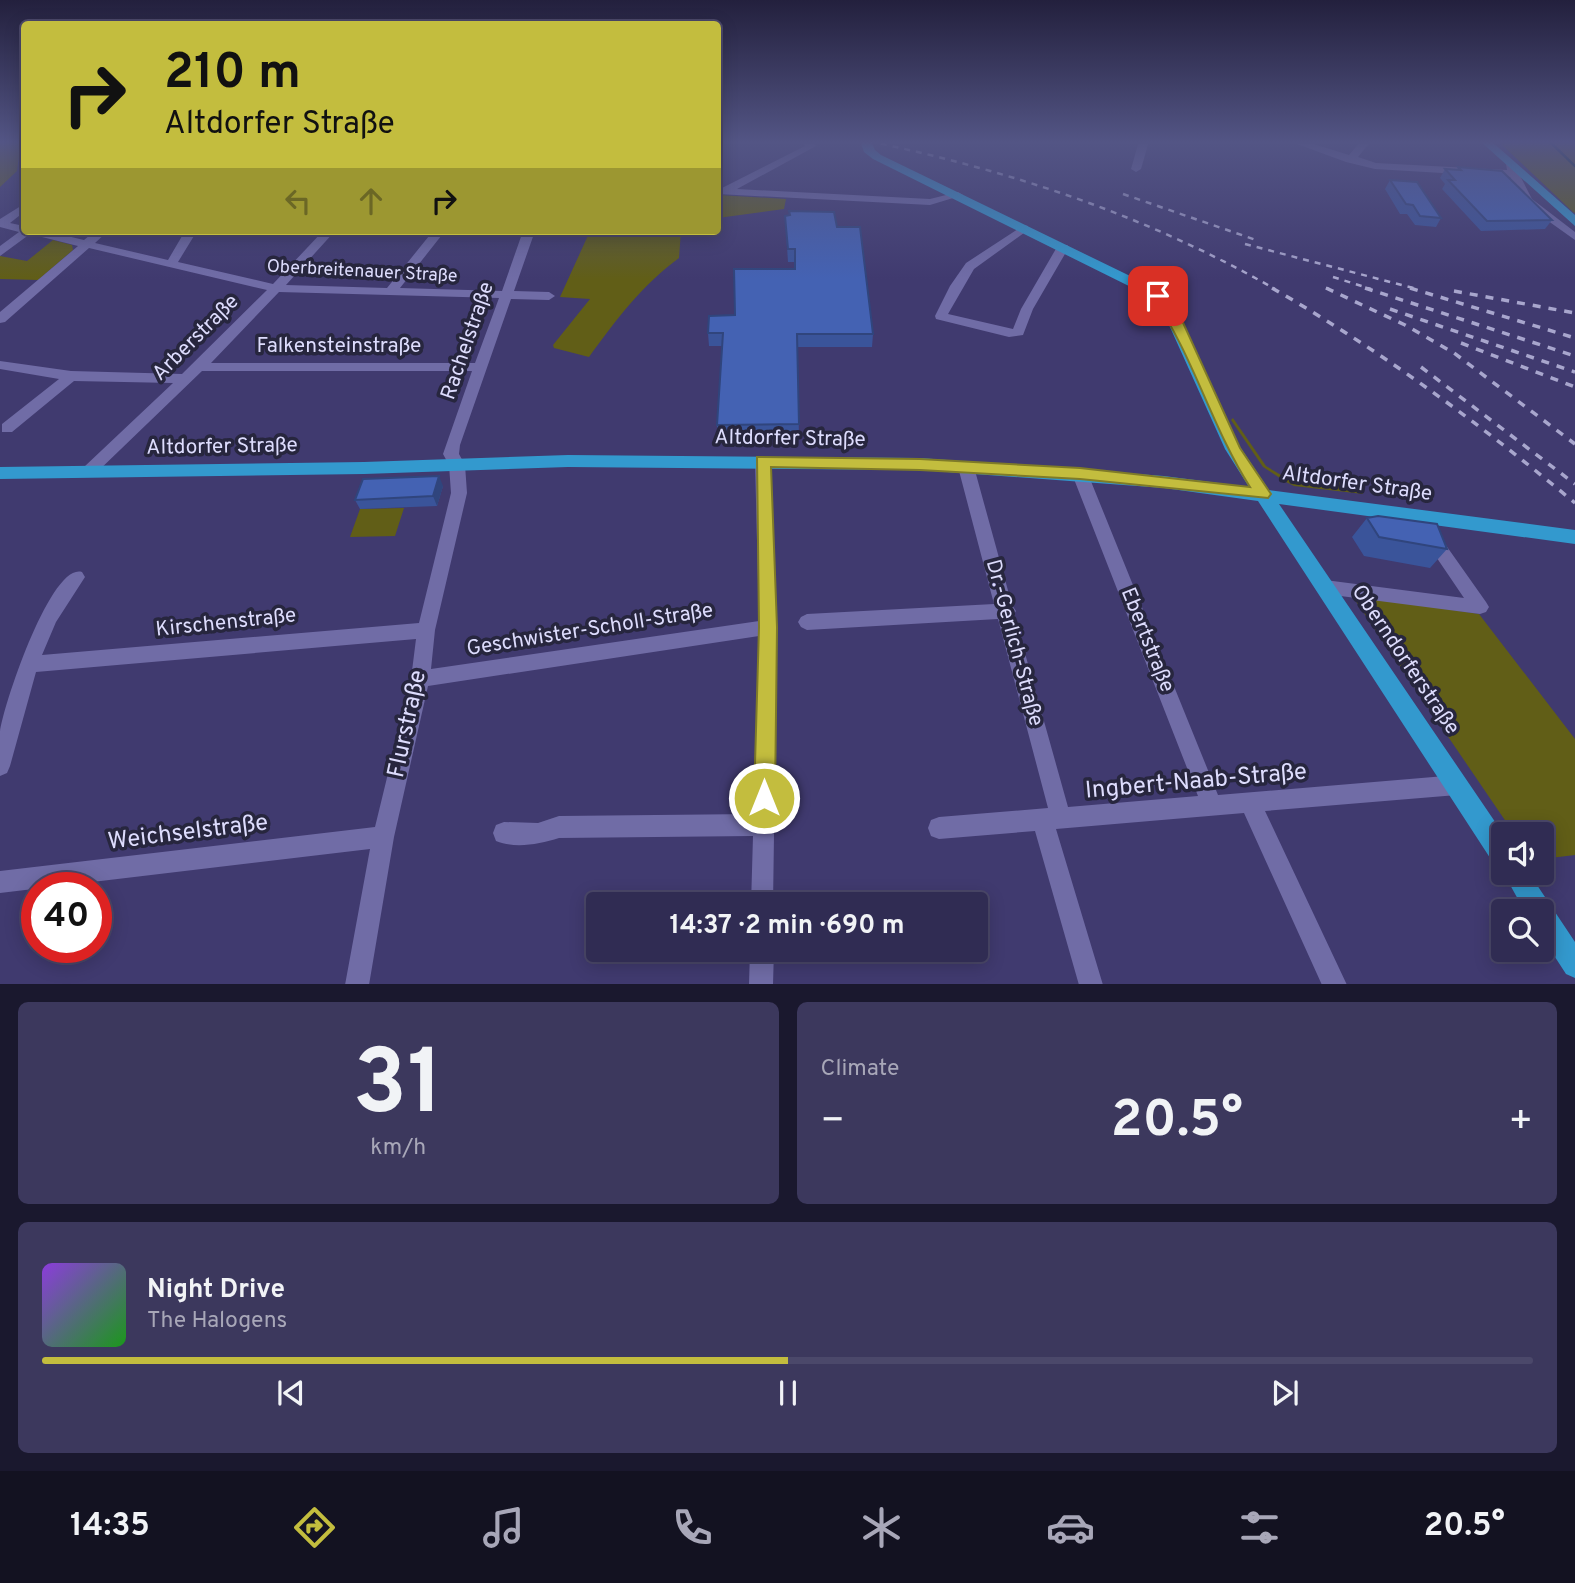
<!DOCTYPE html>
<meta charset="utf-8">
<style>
body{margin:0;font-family:Overpass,sans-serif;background:#3c385d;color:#f1f3f6;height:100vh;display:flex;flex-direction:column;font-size:26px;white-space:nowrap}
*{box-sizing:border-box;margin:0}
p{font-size:23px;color:#a8a7b8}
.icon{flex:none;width:38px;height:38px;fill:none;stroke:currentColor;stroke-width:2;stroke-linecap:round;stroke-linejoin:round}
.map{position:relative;height:984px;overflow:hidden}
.details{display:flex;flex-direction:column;gap:18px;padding:18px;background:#1a182e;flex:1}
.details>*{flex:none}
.hud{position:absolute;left:21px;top:21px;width:700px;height:214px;border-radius:7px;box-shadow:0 4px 18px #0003,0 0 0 2px #4b486a;background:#c3bd3e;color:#111;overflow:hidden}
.buttons{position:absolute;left:1491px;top:822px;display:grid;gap:14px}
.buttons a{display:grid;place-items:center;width:63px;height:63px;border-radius:7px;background:#302c53;box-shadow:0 4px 18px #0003,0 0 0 2px #4b486a;font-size:35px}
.speed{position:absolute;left:21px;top:872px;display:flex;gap:14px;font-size:35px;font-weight:700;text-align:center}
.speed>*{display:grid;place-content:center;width:91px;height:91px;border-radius:50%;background:#302c53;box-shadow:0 4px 18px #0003,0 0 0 2px #4b486a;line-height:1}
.speed .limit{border:10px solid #d22;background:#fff;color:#111}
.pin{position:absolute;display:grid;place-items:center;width:60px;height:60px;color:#fff;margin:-30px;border-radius:14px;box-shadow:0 4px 10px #0006}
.me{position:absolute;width:77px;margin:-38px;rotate:0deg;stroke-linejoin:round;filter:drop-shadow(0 0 5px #0008)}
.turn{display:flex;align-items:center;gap:24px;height:147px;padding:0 28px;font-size:32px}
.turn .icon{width:91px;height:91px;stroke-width:2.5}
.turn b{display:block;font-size:49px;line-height:60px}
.lanes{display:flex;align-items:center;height:66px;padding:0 28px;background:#0003;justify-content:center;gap:35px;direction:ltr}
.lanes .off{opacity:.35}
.big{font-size:52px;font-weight:700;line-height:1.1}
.details .widget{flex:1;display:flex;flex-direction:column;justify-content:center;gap:10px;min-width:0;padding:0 24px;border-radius:10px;background:#3c385d}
.details .dial{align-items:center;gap:0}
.dial b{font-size:91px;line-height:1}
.song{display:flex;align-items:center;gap:21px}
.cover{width:84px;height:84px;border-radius:10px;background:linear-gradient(135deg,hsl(270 70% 55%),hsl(120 70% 35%))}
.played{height:7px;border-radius:4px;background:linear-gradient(90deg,#c3bd3e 50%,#4b486a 50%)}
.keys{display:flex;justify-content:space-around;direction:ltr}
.heat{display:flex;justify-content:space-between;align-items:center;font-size:38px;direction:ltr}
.details .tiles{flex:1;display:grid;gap:18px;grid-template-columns:1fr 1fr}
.widget:last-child{grid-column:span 2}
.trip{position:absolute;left:586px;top:892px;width:402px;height:70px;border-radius:7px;background:#302c53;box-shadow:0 4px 18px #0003,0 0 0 2px #4b486a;font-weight:700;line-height:70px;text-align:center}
.tab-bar{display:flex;height:112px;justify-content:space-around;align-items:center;background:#131221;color:#a8a7b8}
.tab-bar .icon{width:49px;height:49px}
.tab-bar .selected{color:#c3bd3e}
.tab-bar b{font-size:32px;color:#f1f3f6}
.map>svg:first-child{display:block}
</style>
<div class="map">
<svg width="1575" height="985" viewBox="0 0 1575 985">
<rect width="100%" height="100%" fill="#403a6f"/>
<path fill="#615e17" d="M 0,141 L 24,141 L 24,152 L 19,156 L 17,171 L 0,187 Z
M 1498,141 L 1575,141 L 1575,213 L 1573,212 Z
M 718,195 L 786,199 L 784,209 L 718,218 Z
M 590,231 L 681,231 L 679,258 C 642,285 616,320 589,357 L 554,348 L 553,345 L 590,299 L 560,297 Z
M 53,240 L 72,245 L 73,250 L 38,280 L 0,279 L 0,256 L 27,261 Z
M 1233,418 L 1266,466 L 1281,475 L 1359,484 L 1363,494 L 1294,486 L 1286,482 L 1263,467 L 1231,420 Z
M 404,508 L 395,536 L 350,537 L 360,509 Z
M 1359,596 L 1479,614 L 1575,739 L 1575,855 L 1542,859 L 1542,835 L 1515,835 L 1355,600 Z"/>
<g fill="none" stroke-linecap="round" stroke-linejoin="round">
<path stroke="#063123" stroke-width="2.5" d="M 1549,141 L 1575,166"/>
<path fill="#706ca6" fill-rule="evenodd" d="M 800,141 L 811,141 L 816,146 L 737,189 L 930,199 L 958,192 L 963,195 L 930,205 L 718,194 L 718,188 L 722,188 L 805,146 Z
M 1139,141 L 1149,141 L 1141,169 L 1136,172 L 1131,169 Z
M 1289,141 L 1304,141 L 1349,155 L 1361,141 L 1371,141 L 1358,157 L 1376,163 L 1507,170 L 1506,164 L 1514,164 L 1532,199 L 1575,232 L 1575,240 L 1523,203 L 1510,177 L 1375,169 L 1346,162 Z
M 24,204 L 24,212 L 10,223 L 24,226 L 24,231 L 46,231 L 84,240 L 95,231 L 108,231 L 95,243 L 168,260 L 185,231 L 197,231 L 178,262 L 273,284 L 323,231 L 335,231 L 286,285 L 387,288 L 433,231 L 445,231 L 400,288 L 502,291 L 523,231 L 535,231 L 514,291 L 549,292 L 555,296 L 549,300 L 511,299 L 460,445 L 459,454 L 465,465 L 467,493 L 435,630 L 431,669 L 759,621 L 755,461 L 758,457 L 768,457 L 771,461 L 777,627 L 773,905 L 751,905 L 753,836 L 559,838 C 539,844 516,849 496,841 L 493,833 L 496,825 L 504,822 L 538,823 L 559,816 L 753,814 L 759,636 L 428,686 L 394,837 L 369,985 L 345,985 L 370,849 L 0,893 L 0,871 L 375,827 L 411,679 L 416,639 L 36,672 L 10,766 L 7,773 L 0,776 C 0,762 0,746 0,732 C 3,706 51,562 82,572 L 85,577 L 56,622 L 42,655 L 419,623 L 451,493 L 449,465 L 443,454 L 472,371 L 202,371 L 94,475 L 84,475 L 81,471 L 84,467 L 173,383 L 74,381 L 12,432 L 2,432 L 2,424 L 59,379 L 0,369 L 0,361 L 71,371 L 182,374 L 267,290 L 89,248 L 5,322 L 0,323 L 0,312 L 78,246 L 30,234 L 0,256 L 0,246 L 19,232 L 0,227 L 0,219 ZM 279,292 L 499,298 L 475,363 L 211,363 Z
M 1024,225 L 1028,226 L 1028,230 L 974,269 L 948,314 L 1013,329 L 1021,309 L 1057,247 L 1059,245 L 1067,245 L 1069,247 L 1033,309 L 1023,335 L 1009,337 L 936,319 L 935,316 L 950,286 L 966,263 Z
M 966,461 L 974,467 L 1012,605 L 1016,611 L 1014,614 L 1068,807 L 1198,796 L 1072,474 L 1080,468 L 1088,474 L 1218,795 L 1457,775 L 1464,778 L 1467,785 L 1464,792 L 1457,795 L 1265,811 L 1347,985 L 1322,985 L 1244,813 L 1056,829 L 1103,985 L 1079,985 L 1035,831 L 939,839 L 931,836 L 928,828 L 931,820 L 939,817 L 1048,808 L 998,619 L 807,630 L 801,627 L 798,622 L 801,617 L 807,614 L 994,604 L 958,467 Z
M 1432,533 L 1438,534 L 1486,602 L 1489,607 L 1486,612 L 1480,614 L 1325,594 L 1319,592 L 1316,587 L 1319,582 L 1325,580 L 1464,598 L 1424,539 L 1426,534 Z
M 750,950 L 774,950 L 773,985 L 749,985 Z"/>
<path fill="#3399ce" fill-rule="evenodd" d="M 860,141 L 871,141 L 875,150 L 881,155 L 1159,290 L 1171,300 L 1240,447 L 1269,490 L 1575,530 L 1575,544 L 1279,504 L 1504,835 L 1503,867 L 1494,864 L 1258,501 L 1164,488 L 920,470 L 568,467 L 364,474 L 0,479 L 0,467 L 364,462 L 568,455 L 920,458 L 1164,476 L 1249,487 L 1225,449 L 1160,305 L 1149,296 L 873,159 L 864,152 Z
M 1480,141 L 1491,141 L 1575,215 L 1575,226 Z
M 1503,872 L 1529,873 L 1575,942 L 1575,978 L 1566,974 L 1542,937 L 1542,912 L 1525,912 Z"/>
<path stroke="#a8a6cd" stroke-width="2.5" stroke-dasharray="6 6" stroke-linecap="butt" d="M 869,141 C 1014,172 1145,215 1275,289
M 1123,194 L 1259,241
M 1245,244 L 1417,289
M 1333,277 L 1371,289
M 1326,288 L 1329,289"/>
<path stroke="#a8a6cd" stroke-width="3.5" stroke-dasharray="8 8" stroke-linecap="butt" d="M 1272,288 C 1380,350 1479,423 1575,503
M 1326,288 L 1405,325 L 1454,353 L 1575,444
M 1365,288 L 1575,356
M 1410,288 L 1575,338
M 1454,291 L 1575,313
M 1390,309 L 1575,372
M 1461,343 L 1575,387
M 1421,367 L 1575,484"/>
</g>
<path fill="#3a549a" d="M 935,141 L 1016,141 L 935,142 Z
M 1458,167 L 1552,220 L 1545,229 L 1481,231 L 1442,189 L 1445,184 L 1440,178 L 1445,169 L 1457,170 Z
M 1390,180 L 1441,218 L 1436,227 L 1415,225 L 1407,214 L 1400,214 L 1385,189 Z
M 789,211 L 837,227 L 873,334 L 872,347 L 797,347 L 799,437 L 718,438 L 717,425 L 722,346 L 709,346 L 708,333 L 735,315 L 795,269 L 795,262 L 788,262 L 785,216 L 789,215 Z
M 443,486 L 437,506 L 360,509 L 355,500 Z
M 1367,518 L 1447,549 L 1430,568 L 1364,556 L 1352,537 Z"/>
<path fill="#30457d" d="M 439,476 L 443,486 L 437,506 L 433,496 Z"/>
<path fill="#4462b3" stroke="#30457d" stroke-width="2" d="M 1458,167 L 1502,171 L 1552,220 L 1487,221 L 1448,180 L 1455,180 L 1445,169 L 1461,170 Z
M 1390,180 L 1417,182 L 1441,218 L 1420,216 L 1413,205 L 1406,204 Z
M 789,211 L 834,212 L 837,227 L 860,227 L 873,334 L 797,334 L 799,424 L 717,425 L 723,333 L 708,333 L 709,316 L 735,315 L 734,269 L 795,269 L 795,249 L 788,249 L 785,216 L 790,215 Z
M 439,476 L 433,496 L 355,500 L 363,479 Z
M 1378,516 L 1437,524 L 1447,549 L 1379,537 L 1367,518 Z"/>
<linearGradient id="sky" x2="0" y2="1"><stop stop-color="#23203d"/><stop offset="0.51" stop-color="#535585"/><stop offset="1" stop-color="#535585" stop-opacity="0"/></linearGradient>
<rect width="1575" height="279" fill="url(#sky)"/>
<path fill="#c3bd3e" stroke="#7f7b28" stroke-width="2" d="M 1153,293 L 1162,293 L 1180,316 L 1240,448 L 1271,494 L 1268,498 L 1080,479 L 920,470 L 771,467 L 777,627 L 775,798 L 772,805 L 764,808 L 757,805 L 754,798 L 759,627 L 757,457 L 920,459 L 1080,468 L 1250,487 C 1211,426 1193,354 1152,296 Z"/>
<g text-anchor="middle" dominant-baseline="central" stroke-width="7" stroke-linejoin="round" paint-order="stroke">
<g font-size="18" fill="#dddcfd" stroke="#27263e">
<text transform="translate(362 272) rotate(3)">Oberbreitenauer Straße</text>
</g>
<g font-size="21" fill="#dddcfd" stroke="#27263e">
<text transform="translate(196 338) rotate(-45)">Arberstraße</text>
<text transform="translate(468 341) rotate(-71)">Rachelstraße</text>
<text x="339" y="346">Falkensteinstraße</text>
<text transform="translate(790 439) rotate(1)">Altdorfer Straße</text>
<text transform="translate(222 447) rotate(-1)">Altdorfer Straße</text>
<text transform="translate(1357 484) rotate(8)">Altdorfer Straße</text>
<text transform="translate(226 623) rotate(-6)">Kirschenstraße</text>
<text transform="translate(590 630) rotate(-9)">Geschwister-Scholl-Straße</text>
<text transform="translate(1147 640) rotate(68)">Ebertstraße</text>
<text transform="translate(1014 643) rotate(75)">Dr.-Gerlich-Straße</text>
<text transform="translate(1405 660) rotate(56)">Oberndorferstraße</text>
</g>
<g font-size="24" fill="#dddcfd" stroke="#27263e">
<text transform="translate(408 724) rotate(-78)">Flurstraße</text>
<text transform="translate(1196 782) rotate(-5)">Ingbert-Naab-Straße</text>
<text transform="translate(188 833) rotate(-7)">Weichselstraße</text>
</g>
</g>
</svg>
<div class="buttons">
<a><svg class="icon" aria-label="sound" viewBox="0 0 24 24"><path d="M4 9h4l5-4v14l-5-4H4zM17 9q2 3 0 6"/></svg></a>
<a><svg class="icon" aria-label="search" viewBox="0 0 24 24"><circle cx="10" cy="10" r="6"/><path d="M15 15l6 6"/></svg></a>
</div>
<div class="speed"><div class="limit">40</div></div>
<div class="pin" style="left:1158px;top:296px;background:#d93025"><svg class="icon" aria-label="arrive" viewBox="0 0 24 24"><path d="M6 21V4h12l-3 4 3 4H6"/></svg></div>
<svg class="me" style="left:764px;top:798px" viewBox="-20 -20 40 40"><circle r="17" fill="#c3bd3e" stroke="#fff" stroke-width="3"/><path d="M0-11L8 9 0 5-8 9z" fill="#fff"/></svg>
<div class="trip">14:37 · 2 min · 690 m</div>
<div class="hud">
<div class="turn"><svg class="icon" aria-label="right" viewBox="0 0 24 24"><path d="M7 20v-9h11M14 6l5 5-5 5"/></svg><div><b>210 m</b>Altdorfer Straße</div></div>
<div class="lanes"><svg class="icon off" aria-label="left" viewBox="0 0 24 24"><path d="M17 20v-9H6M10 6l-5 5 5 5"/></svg><svg class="icon off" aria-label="ahead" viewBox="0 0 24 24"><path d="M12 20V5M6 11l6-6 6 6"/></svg><svg class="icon" aria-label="right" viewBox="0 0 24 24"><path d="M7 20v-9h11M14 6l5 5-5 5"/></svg></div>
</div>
</div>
<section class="details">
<div class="tiles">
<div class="widget dial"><b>31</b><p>km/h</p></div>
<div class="widget"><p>Climate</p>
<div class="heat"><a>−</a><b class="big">20.5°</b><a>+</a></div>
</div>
<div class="widget">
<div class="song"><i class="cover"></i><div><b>Night Drive</b><p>The Halogens</p></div></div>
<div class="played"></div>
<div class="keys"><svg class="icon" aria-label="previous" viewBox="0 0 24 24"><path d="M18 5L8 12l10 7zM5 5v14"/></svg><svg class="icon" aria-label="pause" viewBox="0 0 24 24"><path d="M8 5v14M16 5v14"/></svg><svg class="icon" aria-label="next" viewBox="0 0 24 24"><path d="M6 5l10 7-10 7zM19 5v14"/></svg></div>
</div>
</div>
</section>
<nav class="tab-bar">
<b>14:35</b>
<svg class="icon selected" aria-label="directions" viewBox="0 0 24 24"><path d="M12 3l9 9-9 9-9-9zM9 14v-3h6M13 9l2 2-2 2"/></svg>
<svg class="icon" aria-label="music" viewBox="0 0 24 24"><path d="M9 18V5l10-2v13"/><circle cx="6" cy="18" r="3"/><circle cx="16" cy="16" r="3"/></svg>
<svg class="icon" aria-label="phone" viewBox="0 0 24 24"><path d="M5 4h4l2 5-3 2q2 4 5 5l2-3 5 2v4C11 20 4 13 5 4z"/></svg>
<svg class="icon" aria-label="climate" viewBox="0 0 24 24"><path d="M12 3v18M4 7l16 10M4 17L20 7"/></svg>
<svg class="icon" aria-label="car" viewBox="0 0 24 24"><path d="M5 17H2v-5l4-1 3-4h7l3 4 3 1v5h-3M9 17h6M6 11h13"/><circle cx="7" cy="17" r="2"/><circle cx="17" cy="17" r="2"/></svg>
<svg class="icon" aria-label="filters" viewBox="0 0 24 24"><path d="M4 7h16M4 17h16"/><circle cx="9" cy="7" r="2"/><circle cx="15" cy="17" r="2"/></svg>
<b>20.5°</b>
</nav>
